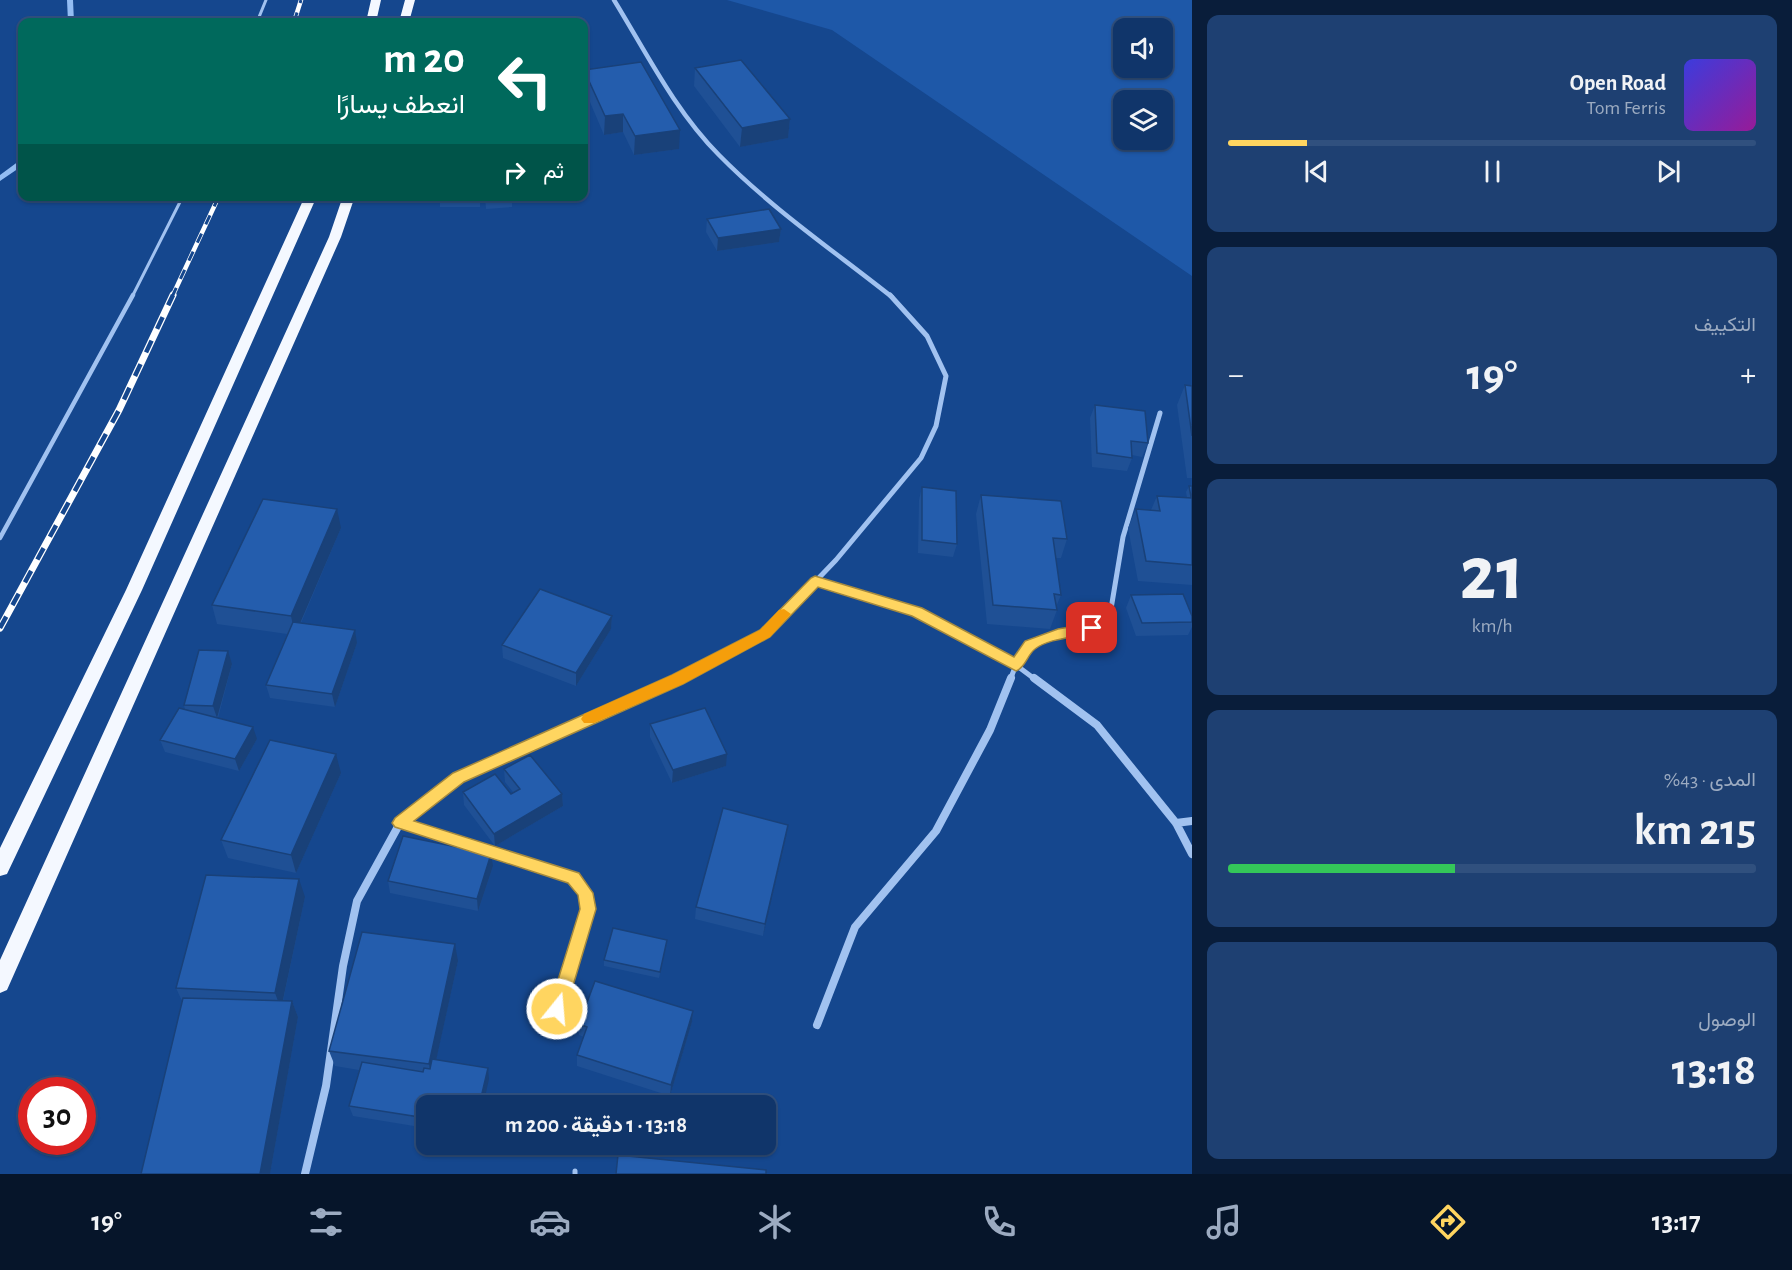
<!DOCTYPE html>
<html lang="ar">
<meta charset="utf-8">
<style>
body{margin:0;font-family:"Alegreya Sans",Vazirmatn,sans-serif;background:#1e4072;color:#f1f3f6;direction:rtl;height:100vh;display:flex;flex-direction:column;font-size:22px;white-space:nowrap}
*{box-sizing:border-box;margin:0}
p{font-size:20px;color:#9cabc1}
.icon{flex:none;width:33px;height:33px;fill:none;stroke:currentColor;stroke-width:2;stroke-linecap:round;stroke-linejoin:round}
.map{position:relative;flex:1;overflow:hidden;direction:ltr}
.panel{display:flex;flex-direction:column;gap:15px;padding:15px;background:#091d3a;width:600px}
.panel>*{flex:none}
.top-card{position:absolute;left:18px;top:18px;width:570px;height:183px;border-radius:12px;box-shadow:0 2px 4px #0004,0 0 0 2px #30507e;direction:rtl;background:#00695c;color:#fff;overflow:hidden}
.buttons{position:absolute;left:1113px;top:18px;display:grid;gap:12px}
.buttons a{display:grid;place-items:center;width:60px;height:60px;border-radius:12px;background:#10356a;box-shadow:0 2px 4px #0004,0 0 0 2px #30507e;font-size:30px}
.speed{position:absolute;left:18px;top:1077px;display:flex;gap:12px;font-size:30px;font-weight:700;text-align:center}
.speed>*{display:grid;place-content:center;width:78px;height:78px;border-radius:50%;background:#10356a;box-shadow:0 2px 4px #0004,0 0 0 2px #30507e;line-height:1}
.speed .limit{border:9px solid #d22;background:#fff;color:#111}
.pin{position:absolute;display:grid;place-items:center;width:51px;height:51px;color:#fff;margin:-26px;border-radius:12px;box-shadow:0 3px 9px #0006}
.me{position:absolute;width:66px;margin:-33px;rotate:17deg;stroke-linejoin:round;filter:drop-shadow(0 0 4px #0008)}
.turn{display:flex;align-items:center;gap:21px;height:126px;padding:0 24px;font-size:27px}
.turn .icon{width:78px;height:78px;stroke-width:2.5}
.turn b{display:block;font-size:42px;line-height:51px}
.then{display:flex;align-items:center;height:57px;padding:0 24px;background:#0003;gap:12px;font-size:22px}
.big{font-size:45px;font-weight:700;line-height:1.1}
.panel .card{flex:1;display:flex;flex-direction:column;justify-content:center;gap:9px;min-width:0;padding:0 21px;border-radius:12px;background:#1e4072}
.panel .dial{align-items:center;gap:0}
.dial b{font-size:78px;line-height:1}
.song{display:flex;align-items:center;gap:18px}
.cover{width:72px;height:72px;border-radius:9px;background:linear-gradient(135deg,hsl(240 70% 55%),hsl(300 70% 35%))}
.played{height:6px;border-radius:3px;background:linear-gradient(90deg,#ffd560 15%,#30507e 15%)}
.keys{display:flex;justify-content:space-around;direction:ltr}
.heat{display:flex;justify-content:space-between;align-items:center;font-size:33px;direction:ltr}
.charge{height:9px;border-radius:4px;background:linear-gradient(90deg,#34c759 43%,#30507e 0)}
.trip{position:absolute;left:416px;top:1095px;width:360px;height:60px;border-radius:12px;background:#10356a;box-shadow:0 2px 4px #0004,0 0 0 2px #30507e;font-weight:700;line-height:60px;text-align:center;direction:rtl}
.dock{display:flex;height:96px;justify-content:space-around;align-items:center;background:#06152a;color:#9cabc1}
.dock .icon{width:42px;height:42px}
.dock .selected{color:#ffd560}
.dock b{font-size:27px;color:#f1f3f6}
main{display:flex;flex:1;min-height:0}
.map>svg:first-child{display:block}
</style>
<main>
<section class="panel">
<div class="card">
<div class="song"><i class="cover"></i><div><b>Open Road</b><p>Tom Ferris</p></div></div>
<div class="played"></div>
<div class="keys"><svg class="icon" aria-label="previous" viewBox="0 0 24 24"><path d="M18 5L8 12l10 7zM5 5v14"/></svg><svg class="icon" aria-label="pause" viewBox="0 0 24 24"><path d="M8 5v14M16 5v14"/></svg><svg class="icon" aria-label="next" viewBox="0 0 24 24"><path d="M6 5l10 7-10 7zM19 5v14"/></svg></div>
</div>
<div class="card"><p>التكييف</p>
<div class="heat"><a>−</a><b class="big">19°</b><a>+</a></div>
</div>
<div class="card dial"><b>21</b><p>km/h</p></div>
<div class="card"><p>المدى · 43%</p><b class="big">215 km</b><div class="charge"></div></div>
<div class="card"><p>الوصول</p><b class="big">13:18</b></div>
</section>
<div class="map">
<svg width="1192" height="1174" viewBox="0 0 1192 1174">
<rect width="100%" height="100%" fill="#15478e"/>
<path fill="#1e58a8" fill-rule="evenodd" d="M 727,0 L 1192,0 L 1192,276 L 832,30 ZM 1124,28 L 1162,28 L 1162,68 L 1124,68 ZM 1124,100 L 1162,100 L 1162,140 L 1124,140 Z"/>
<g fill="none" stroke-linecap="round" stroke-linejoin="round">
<path fill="#93bdf3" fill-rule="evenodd" d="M 67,0 L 73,0 L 74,22 L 68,22 Z
M 19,161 L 22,161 L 22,166 L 0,181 L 0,175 Z"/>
<path stroke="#a1c2f0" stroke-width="3" d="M 257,22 L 266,0
M 132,297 L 183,196"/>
<path stroke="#a1c2f0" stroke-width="4.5" d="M 0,538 L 133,295"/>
<path stroke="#a1c2f0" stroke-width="5" d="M 575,1171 L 575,1174"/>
<path stroke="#a1c2f0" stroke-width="4.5" d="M 614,0 C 646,52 675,111 719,155 C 771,208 834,251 892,297"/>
<path stroke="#a1c2f0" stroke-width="5" d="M 815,581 L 917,612 L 1016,665 L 1036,680
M 678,680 L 765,634 L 836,560 L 921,458 L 936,426 L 946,376 L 927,336 L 890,295
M 1010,680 L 1016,665 L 1030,645 L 1058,634 L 1092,628 L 1110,615 L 1123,537 L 1160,413"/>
<path stroke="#a1c2f0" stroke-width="8" d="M 1034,678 L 1097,725 L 1176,823 L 1192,854
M 400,823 L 573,878 L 585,893 L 588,909 L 551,1029
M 1176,823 L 1192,821
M 817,1025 L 855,927 L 936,831 L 990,730 L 1011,678
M 305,1174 L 326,1086 L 343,966 L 357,901 L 400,823 L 458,777 L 681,678"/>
<path fill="#f4f8ff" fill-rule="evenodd" d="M 371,0 L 381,0 L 376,22 L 366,22 Z
M 405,0 L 415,0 L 409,22 L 399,22 Z
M 305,196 L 317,196 L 142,590 L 7,874 L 0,876 L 0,848 L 126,590 Z
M 343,196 L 355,196 L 341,237 L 7,990 L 0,993 L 0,960 L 329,237 Z"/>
<defs>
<path id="rail-far1" d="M 294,22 L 301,0
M 172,297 L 219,196"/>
<path id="rail" d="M 0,628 L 119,410 L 173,295"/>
</defs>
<use href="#rail-far1" stroke="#fff" stroke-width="4.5"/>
<use href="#rail" stroke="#fff" stroke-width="7"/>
<use href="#rail-far1" stroke="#15478e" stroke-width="3" stroke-dasharray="10" stroke-linecap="butt"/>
<use href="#rail" stroke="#15478e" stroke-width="4.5" stroke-dasharray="13" stroke-linecap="butt"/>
</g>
<path fill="#1f5095" d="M 695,68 L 790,119 L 788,138 L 740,147 L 694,86 Z
M 584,70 L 679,149 L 634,155 L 623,132 L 604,135 L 584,88 Z
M 394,196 L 430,196 L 394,198 Z
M 480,196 L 480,207 L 440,207 L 440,200 Z
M 485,196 L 512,196 L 512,207 L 486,209 Z
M 707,219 L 781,229 L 779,242 L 717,251 L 706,232 Z
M 1185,385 L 1192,386 L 1192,478 L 1187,478 L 1177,405 Z
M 1095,405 L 1148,443 L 1142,457 L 1132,455 L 1132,458 L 1127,471 L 1092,467 L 1090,418 Z
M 1189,486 L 1192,486 L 1192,585 L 1138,581 L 1128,528 L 1136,509 L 1151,510 L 1157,496 L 1187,498 L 1186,492 Z
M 922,487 L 957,544 L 953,557 L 918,553 L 919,500 Z
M 981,495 L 1067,539 L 1061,558 L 1055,558 L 1061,595 L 1056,607 L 1057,610 L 1050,629 L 987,624 L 976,514 Z
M 341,528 L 301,623 L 357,643 L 335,707 L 270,698 L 266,685 L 287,634 L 217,624 L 212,605 Z
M 1131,595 L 1192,616 L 1192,627 L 1188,635 L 1136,636 L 1126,608 Z
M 612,616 L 611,629 L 576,686 L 503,658 L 502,645 Z
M 232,664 L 218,718 L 257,739 L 239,771 L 165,752 L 160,740 L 185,710 L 184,705 Z
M 650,724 L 726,766 L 672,783 L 650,737 Z
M 504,769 L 562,794 L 563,806 L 495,846 L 464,805 L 463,792 L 511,794 L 513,792 L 505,782 Z
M 341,773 L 296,873 L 228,858 L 221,840 Z
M 786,837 L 763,936 L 695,919 L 696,907 Z
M 493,866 L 478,911 L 390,893 L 388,881 Z
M 305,897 L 283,1001 L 292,1001 L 298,1017 L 270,1174 L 141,1174 L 182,1001 L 176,988 Z
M 667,940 L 659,978 L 604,966 L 604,960 Z
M 458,961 L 436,1060 L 489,1079 L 426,1106 L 426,1128 L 353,1116 L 349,1106 L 359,1070 L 335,1066 L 329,1051 Z
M 693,1011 L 692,1022 L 670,1096 L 577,1066 L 577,1055 L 584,1037 L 579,1035 L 579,1024 Z"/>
<path fill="#194179" d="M 623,114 L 623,132 L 604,135 L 605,116 Z
M 790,119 L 788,138 L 740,147 L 742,128 Z
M 680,130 L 679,149 L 634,155 L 635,136 Z
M 781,229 L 779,242 L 717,251 L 718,238 Z
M 337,509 L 341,528 L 295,635 L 291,616 Z
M 612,616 L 611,629 L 576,686 L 576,673 Z
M 355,630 L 357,643 L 335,707 L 332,694 Z
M 228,651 L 232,664 L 217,718 L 213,706 Z
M 253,727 L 257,739 L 239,771 L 235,759 Z
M 336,754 L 341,773 L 296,873 L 291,855 Z
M 727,754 L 726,766 L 672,783 L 673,770 Z
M 562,794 L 563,806 L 495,846 L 494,834 Z
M 788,825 L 786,837 L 763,936 L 765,924 Z
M 491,854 L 493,866 L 478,911 L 477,899 Z
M 299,879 L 305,897 L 281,1009 L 275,993 Z
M 455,944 L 458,961 L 432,1079 L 429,1064 Z
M 292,1001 L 298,1017 L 270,1174 L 260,1174 Z
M 693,1011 L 692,1022 L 670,1096 L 671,1085 Z
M 488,1068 L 489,1079 L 483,1106 L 479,1106 Z"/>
<path fill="#245dad" stroke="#194179" stroke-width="1.5" d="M 741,60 L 790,119 L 742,128 L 695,68 Z
M 641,62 L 680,130 L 635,136 L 623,114 L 605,116 L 584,70 Z
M 440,196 L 480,196 L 480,201 L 440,200 Z
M 769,209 L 781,229 L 718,238 L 707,219 Z
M 1185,385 L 1192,386 L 1192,436 Z
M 1095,405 L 1145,411 L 1148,443 L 1131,441 L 1132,458 L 1097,453 Z
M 1189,486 L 1192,486 L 1192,498 L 1191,497 Z
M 922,487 L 956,491 L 957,544 L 922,540 Z
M 981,495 L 1061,501 L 1067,539 L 1053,538 L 1061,595 L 1054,594 L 1057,610 L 993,605 Z
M 1157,496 L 1192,498 L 1192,565 L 1146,561 L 1136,509 L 1160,511 Z
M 263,499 L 337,509 L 291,616 L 212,605 Z
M 540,589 L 612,616 L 576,673 L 502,645 Z
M 1183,594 L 1192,616 L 1192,622 L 1142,623 L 1131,595 Z
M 293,622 L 355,630 L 332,694 L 266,685 Z
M 199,650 L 228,651 L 213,706 L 184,705 Z
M 179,708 L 253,727 L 235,759 L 160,740 Z
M 705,708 L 727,754 L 673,770 L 650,724 Z
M 270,740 L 336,754 L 291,855 L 221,840 Z
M 530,755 L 562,794 L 494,834 L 463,792 L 495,774 L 511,794 L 520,789 L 504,769 Z
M 723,808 L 788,825 L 765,924 L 696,907 Z
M 403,836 L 491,854 L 477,899 L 388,881 Z
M 206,875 L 299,879 L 275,993 L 176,988 Z
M 613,928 L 667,940 L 660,972 L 604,960 Z
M 362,932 L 455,944 L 429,1064 L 329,1051 Z
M 595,981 L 693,1011 L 671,1085 L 577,1055 L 587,1027 L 579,1024 Z
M 183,998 L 292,1001 L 260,1174 L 141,1174 Z
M 432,1059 L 488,1068 L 479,1106 L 426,1106 L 426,1118 L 349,1106 L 362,1062 L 423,1072 L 424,1068 L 430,1069 Z
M 618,1155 L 766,1170 L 766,1174 L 616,1174 Z"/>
<path fill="#ffd560" stroke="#a68a3e" stroke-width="1.5" d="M 815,576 L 922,608 L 1014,657 L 1025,641 L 1058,629 L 1092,623 L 1099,628 L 1097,632 C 1079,638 1050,637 1035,649 C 1027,655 1026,667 1016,671 L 912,616 L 818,587 L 770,637 L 683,684 L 464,782 L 414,821 L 579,873 L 593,893 L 596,909 L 566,1009 L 564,1015 L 557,1017 L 551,1015 L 549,1009 L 580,909 L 578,895 L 568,883 L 395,827 L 392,823 L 395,818 L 453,773 L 672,675 L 760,630 L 811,578 Z"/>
<path fill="#f59e0b" d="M 784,609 L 791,614 L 770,637 L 683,684 L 594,723 L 584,723 L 581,719 L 584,714 L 672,675 L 760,630 L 779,610 Z"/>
</svg>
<div class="buttons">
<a><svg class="icon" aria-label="sound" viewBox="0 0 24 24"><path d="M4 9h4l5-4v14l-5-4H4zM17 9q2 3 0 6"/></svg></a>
<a><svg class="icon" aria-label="layers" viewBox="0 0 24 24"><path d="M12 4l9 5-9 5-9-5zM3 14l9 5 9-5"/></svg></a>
</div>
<div class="speed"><div class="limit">30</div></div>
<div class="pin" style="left:1092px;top:628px;background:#d93025"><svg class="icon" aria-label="arrive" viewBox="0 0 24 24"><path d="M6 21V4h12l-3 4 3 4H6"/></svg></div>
<svg class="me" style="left:557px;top:1009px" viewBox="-20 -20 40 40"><circle r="17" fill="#ffd560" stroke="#fff" stroke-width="3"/><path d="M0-11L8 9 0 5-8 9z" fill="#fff"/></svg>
<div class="trip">13:18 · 1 دقيقة · 200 m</div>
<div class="top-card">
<div class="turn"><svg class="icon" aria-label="left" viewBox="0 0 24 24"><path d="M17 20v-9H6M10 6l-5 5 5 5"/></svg><div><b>20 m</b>انعطف يسارًا</div></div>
<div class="then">ثم<svg class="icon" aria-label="right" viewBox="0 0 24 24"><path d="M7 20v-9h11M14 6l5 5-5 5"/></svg></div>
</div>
</div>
</main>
<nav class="dock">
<b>13:17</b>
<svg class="icon selected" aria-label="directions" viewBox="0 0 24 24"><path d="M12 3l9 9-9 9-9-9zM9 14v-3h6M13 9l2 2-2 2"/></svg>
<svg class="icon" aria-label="music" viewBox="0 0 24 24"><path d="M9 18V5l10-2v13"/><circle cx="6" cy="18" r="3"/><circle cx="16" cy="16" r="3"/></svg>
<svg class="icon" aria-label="phone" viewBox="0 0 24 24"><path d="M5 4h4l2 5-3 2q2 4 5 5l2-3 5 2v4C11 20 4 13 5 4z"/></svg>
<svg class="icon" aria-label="climate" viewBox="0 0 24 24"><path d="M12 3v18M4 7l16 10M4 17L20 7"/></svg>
<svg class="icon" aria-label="car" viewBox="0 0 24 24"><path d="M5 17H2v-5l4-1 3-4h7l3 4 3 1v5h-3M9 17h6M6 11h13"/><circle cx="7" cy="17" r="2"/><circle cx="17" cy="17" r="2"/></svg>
<svg class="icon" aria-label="filters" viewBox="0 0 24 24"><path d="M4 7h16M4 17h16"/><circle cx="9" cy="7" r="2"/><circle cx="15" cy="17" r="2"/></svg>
<b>19°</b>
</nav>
